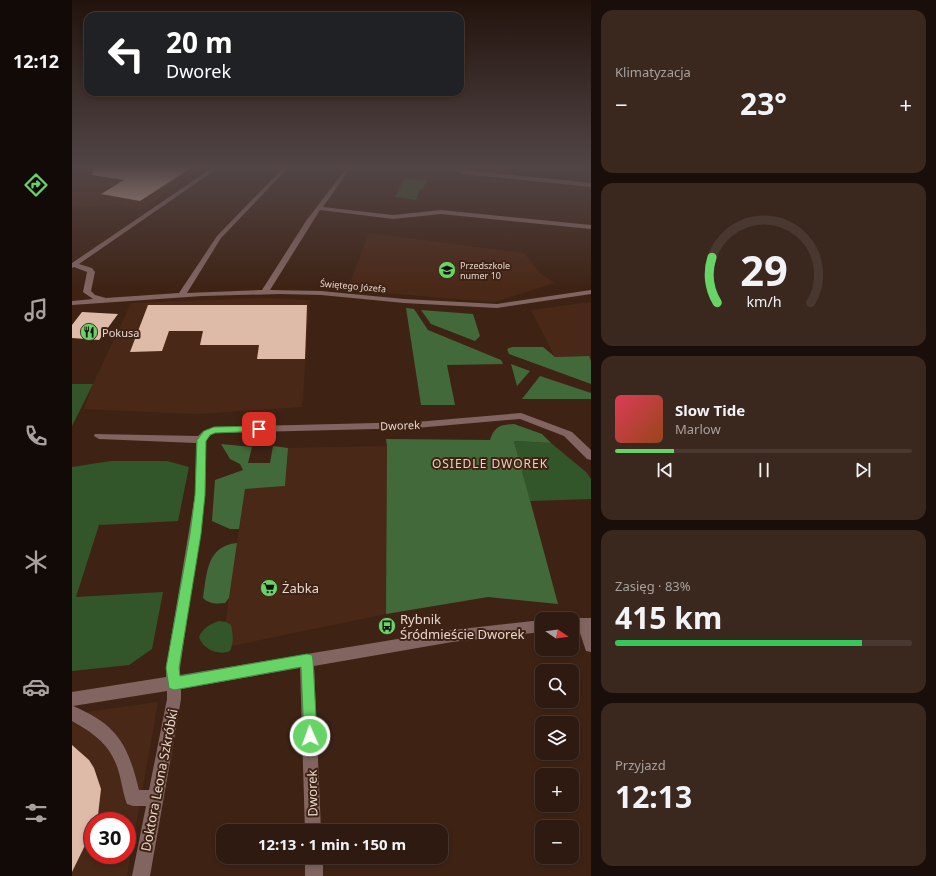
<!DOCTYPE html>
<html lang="pl">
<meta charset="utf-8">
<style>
body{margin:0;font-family:"Noto Sans",sans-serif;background:#3a271e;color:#f1f3f6;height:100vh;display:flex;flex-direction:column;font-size:15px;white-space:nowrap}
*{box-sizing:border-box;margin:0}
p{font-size:13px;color:#a7a19f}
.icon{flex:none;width:22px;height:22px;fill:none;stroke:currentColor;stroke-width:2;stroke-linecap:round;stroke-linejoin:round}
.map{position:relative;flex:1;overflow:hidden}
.details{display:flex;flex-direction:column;gap:10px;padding:10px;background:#190e09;width:345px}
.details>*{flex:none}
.banner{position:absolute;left:12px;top:12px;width:380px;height:84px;border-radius:12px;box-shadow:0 2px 6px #0003,0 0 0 1px #493830;background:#202124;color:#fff;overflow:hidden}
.needle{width:26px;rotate:103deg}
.controls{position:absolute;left:463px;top:612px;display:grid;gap:8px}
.controls a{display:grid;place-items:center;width:44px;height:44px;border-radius:8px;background:#2e1a10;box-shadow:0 2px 6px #0003,0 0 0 1px #493830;font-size:20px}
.speed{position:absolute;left:12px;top:812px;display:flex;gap:8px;font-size:20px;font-weight:700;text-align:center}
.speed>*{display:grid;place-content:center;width:52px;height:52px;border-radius:50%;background:#2e1a10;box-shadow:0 2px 6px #0003,0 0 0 1px #493830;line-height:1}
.speed .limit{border:6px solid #d22;background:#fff;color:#111}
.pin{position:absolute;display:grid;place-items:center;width:34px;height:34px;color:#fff;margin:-17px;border-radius:8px;box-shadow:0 2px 6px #0006}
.me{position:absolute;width:44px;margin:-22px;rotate:358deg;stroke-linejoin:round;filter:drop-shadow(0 0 3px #0008)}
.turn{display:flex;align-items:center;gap:14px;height:84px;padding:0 16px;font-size:18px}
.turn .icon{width:52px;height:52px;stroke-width:2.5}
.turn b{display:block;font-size:28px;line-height:34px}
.big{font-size:30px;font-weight:700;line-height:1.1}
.details .widget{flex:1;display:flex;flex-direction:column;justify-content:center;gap:6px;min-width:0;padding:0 14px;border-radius:12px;background:#3a271e}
.details .dial{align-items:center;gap:0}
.dial svg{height:104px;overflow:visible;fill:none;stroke:#493830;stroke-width:7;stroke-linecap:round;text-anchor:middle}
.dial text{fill:#f1f3f6;stroke:none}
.song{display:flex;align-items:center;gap:12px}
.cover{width:48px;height:48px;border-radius:6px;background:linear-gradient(135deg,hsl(350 70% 55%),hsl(20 70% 35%))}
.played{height:4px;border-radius:2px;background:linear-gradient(90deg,#67d466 20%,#493830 20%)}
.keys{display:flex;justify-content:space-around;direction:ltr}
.heat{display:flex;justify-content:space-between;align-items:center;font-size:22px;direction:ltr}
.charge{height:6px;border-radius:3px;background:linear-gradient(90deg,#34c759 83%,#493830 0)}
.trip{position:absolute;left:144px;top:824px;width:232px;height:40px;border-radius:12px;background:#2e1a10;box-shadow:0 2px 6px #0003,0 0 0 1px #493830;font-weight:700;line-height:40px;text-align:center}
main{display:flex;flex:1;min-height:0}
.menu{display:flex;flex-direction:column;width:72px;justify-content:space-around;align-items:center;background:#120a06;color:#a7a19f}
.menu .icon{width:28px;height:28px}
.menu .selected{color:#67d466}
.menu b{font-size:18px;color:#f1f3f6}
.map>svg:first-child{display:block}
</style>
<main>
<nav class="menu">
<b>12:12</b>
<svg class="icon selected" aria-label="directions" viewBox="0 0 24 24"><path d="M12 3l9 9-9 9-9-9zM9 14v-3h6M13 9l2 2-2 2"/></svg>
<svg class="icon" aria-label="music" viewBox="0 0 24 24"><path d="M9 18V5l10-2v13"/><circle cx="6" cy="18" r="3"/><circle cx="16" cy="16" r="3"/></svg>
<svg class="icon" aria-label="phone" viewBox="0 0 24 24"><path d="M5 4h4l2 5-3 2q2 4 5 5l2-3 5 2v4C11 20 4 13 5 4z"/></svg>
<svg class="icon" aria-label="climate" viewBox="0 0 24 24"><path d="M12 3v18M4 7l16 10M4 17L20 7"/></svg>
<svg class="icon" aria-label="car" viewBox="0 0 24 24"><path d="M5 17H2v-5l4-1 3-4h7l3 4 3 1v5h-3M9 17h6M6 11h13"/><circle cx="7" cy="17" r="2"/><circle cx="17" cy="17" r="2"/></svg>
<svg class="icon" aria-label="filters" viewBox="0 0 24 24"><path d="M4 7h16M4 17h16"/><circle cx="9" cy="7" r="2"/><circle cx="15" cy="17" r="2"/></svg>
</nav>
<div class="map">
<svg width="519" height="876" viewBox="0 0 519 876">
<rect width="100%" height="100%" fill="#3e2315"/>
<path fill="#4a2817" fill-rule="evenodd" d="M 0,166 L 136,166 L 68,210 L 45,204 L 0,208 Z
M 297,233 L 452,253 L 469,274 L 483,283 L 422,302 L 275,290 Z
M 190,298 L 238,300 L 230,407 L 125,414 L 12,409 L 21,384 L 59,303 Z
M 519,302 L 519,361 L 516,356 L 483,357 L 459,310 Z
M 315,446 L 314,614 L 150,648 L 173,489 L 213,486 L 216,448 Z
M 86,702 L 55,876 L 0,876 L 0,714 ZM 21,821 L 55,821 L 55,855 L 21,855 Z"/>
<path fill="#32562a" d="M 336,178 L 355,180 L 351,189 L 348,189 L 344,200 L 323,197 L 332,179 Z
M 0,384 L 21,384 L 0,426 Z
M 442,441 L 479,443 L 514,472 L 519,479 L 519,499 L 458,501 Z
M 39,461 L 95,461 L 117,467 L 106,521 L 27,525 L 4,597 L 91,592 L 80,649 L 57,665 L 0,671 L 0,467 Z
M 147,621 L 154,622 L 159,625 C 161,634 162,642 158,651 C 146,656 131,649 127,637 C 131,628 138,624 147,621 Z"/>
<path fill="#426939" d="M 334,308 L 342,309 L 356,330 L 429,360 L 431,364 L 375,365 L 383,405 L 349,405 Z
M 349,310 L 401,314 L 408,336 L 403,341 L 359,324 Z
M 440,347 L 471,347 L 483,357 L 517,356 L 519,361 L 519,384 L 437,354 L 435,349 Z
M 439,364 L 458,371 L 445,386 Z
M 468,376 L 519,393 L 519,399 L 450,399 Z
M 442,424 L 470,434 L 479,443 L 442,441 L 486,604 L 416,597 L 314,614 L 315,446 L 314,439 L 418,440 C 423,426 428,425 442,424 Z
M 149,444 L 180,447 L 176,463 L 198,463 L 201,446 L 216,448 L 213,486 L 173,489 L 167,529 L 158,529 L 140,521 L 143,480 L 171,470 L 168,464 L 158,459 Z
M 165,543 L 157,598 L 153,603 C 145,604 137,604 131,598 C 135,574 134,546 165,543 Z"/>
<path fill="#debaa9" d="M 21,166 L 122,166 L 68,201 L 29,194 L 52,180 L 20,175 Z
M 76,305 L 235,305 L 233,359 L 185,359 L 187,345 L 128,345 L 131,331 L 97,331 L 90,351 L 58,352 Z
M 10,312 L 46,314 L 27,340 L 0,338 L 0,325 Z
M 0,745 L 17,760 L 22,768 L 29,789 L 26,815 L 24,821 L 21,821 L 21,829 L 0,872 Z"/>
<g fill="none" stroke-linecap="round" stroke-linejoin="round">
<path fill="#826560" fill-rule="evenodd" d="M 143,166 L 149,166 L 7,264 L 20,268 L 23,272 L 19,291 L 23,295 L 34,298 L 107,293 L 145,236 L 213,166 L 218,166 L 149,238 L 115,293 L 190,290 L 234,221 L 276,166 L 280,166 L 251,207 L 321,215 L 369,210 L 519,225 L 519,229 L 369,214 L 321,219 L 248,210 L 198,290 L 249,291 L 332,299 L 425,304 L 519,290 L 519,294 L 425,308 L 332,303 L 249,295 L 208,294 L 130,296 L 0,305 L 0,301 L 21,299 L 11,292 L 15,272 L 2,267 L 0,268 L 0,263 Z
M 370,166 L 377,166 L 392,170 L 519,183 L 519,187 L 391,174 Z
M 449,413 L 500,432 L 519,450 L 519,460 L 515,459 L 492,436 L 448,419 L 344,428 L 143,433 L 139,435 L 134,441 L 133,495 L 108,668 L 108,675 L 380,630 L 470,620 L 470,632 L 380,642 L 242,666 L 249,831 L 233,831 L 228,668 L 109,689 L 109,699 L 78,876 L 60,876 L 74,806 L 61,806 L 55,804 C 51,794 50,783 47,773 C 40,746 23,734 0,721 L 0,692 L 94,677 L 94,668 L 123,495 L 124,443 L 27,439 L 22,436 L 23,434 L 126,436 L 131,431 L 142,427 L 344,422 ZM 95,691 L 95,699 L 77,790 L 67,790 C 56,745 46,725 1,706 Z
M 500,618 L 519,618 L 519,652 L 514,651 L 507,630 L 500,630 L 500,619 L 497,619 Z
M 233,857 L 251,857 L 251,876 L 233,876 Z"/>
</g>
<linearGradient id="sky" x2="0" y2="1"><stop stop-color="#22130c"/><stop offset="0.58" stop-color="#524546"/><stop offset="1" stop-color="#524546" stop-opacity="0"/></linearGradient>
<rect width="519" height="288" fill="url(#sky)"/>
<path fill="#67d466" stroke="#438a42" d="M 187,426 L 191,429 L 190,431 L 143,433 L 138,435 L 134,441 L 133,495 L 129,534 L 107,668 L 108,676 L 235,654 L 240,655 L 241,660 L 245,736 L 243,741 L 238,743 L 234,741 L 232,736 L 229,667 L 102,690 L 97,688 L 94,668 L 118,534 L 123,495 L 125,440 L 132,431 L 142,427 Z"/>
<defs>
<symbol id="school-disc" viewBox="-11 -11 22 22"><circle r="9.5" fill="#67d466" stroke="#3e2315"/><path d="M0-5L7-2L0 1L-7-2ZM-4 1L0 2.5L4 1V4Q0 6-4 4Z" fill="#111"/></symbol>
<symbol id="restaurant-disc" viewBox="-11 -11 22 22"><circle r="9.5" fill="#67d466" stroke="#3e2315"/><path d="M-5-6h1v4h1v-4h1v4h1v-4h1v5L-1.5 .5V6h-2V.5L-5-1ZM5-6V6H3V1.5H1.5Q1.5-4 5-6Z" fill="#111"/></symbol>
<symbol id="supermarket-disc" viewBox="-11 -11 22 22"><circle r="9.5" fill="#67d466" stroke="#3e2315"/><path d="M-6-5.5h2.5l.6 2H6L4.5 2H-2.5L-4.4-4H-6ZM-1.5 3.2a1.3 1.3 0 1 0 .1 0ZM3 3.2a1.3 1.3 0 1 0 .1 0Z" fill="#111"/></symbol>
<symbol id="bus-disc" viewBox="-11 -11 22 22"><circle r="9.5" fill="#67d466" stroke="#3e2315"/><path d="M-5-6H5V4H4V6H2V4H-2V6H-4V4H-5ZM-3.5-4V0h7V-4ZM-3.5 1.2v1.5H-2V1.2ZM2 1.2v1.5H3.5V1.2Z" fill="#111"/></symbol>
</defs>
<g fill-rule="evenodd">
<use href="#school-disc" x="365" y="260" width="20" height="20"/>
<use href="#restaurant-disc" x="7" y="322" width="20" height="20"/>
<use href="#supermarket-disc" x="187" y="578" width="20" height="20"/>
<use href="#bus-disc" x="305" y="616" width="20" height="20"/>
</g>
<g text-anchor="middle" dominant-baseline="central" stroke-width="4" stroke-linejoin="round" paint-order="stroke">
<g font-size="9" fill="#e9d6ce" stroke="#3e2315" text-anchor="start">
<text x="388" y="265">Przedszkole<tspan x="388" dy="10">numer 10</tspan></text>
</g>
<g font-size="9" fill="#e9d6ce" stroke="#3e2315">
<text transform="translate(281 286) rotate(5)">Świętego Józefa</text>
</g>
<g font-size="11" fill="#e9d6ce" stroke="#3e2315" text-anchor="start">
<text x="30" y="332">Pokusa</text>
</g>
<g font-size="11" fill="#e9d6ce" stroke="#3e2315">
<text transform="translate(328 425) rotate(-2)">Dworek</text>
</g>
<g font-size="12" letter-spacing="1" fill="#f4cfbe" stroke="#3e2315">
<text x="418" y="463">OSIEDLE DWOREK</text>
</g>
<g font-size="13" fill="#e9d6ce" stroke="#3e2315" text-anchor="start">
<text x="210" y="588">Żabka</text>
<text x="328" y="619">Rybnik<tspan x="328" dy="15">Śródmieście Dworek</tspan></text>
</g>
<g font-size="13" fill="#e9d6ce" stroke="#3e2315">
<text transform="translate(87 780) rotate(-79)">Doktora Leona Szkróbki</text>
<text transform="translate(240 793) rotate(-91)">Dworek</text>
</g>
</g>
</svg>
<div class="controls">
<a><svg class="needle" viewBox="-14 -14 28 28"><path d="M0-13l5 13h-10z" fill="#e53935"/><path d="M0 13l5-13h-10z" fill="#a7a19f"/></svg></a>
<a><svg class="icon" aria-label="search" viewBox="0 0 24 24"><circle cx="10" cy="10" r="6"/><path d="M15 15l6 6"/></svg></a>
<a><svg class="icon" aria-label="layers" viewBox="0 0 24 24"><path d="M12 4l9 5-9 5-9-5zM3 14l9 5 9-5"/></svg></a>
<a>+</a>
<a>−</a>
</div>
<div class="speed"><div class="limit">30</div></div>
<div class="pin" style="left:187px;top:429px;background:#d93025"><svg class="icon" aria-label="arrive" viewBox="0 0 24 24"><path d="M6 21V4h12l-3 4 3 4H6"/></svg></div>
<svg class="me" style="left:238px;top:736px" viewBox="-20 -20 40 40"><circle r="17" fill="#67d466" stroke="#fff" stroke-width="3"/><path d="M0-11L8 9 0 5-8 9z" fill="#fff"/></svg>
<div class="trip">12:13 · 1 min · 150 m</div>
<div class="banner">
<div class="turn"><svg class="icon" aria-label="left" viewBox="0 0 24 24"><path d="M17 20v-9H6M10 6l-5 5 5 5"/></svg><div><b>20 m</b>Dworek</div></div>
</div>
</div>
<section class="details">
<div class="widget"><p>Klimatyzacja</p>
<div class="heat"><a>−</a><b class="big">23°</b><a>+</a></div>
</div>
<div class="widget dial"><svg viewBox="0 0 100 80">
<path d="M14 69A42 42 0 1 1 86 69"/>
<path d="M14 69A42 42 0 0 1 10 34" stroke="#67d466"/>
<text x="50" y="56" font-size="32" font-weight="700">29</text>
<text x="50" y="72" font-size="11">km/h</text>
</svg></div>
<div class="widget">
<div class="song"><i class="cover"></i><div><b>Slow Tide</b><p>Marlow</p></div></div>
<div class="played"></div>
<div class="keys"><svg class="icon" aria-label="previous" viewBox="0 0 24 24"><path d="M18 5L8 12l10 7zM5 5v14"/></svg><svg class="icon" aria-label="pause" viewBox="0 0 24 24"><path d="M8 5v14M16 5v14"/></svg><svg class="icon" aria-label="next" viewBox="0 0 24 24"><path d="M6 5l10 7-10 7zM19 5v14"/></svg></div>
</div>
<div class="widget"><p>Zasięg · 83%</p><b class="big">415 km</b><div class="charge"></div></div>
<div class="widget"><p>Przyjazd</p><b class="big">12:13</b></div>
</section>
</main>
